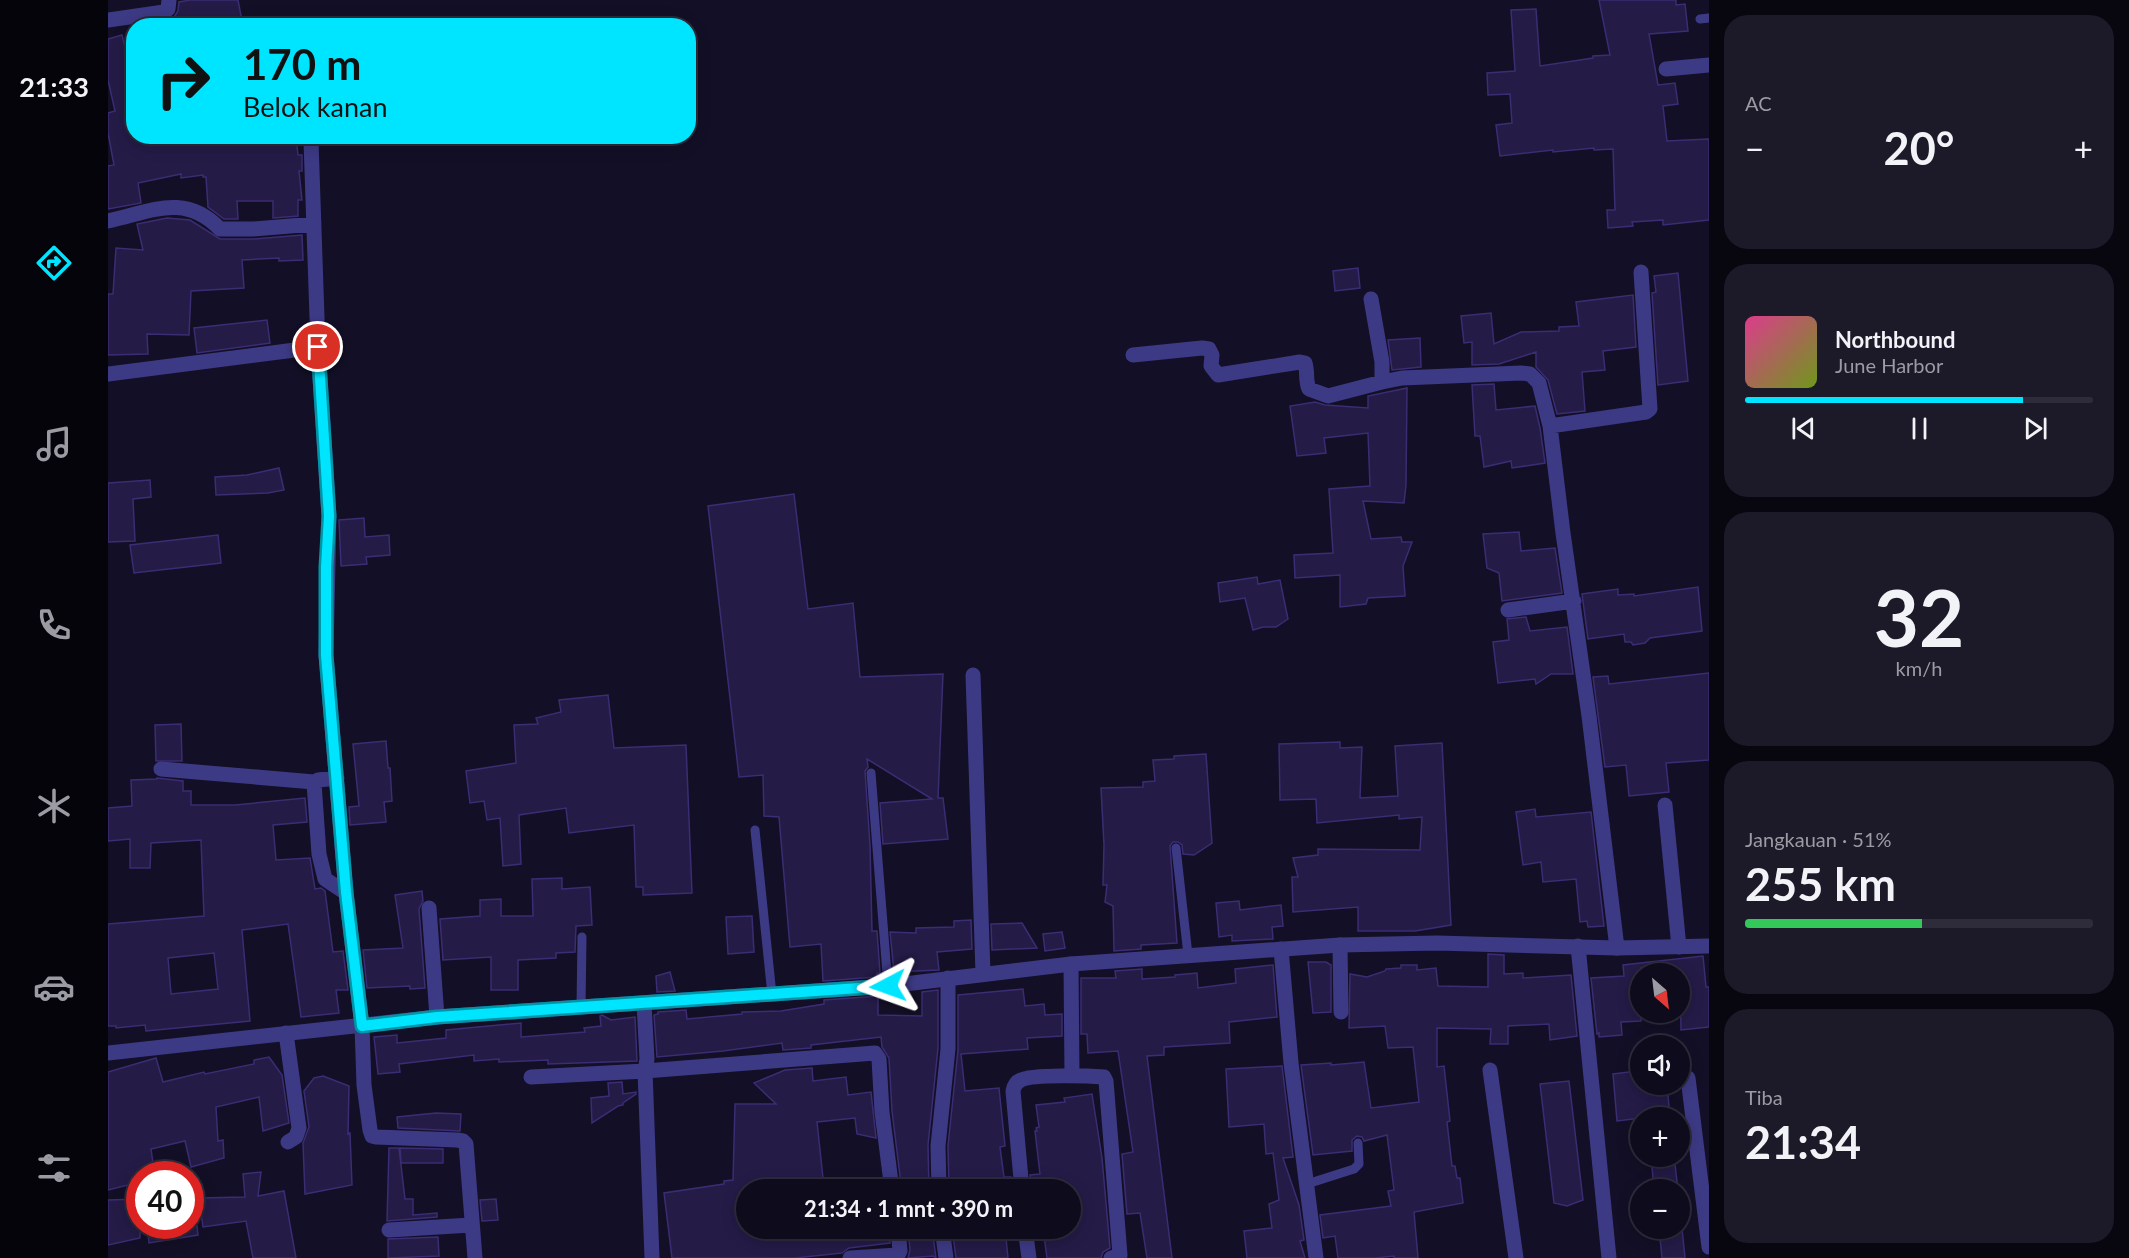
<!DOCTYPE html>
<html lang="id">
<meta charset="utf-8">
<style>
body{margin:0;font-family:Lato,sans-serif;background:#1c1929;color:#f1f3f6;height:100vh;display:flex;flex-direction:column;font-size:22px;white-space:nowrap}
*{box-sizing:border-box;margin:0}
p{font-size:20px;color:#9b9ba3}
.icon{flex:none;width:33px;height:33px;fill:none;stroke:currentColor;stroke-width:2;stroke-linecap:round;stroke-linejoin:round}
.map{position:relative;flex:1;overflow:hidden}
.details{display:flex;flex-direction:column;gap:15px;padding:15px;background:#08060f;width:420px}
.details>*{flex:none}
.banner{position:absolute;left:18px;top:18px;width:570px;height:126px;border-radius:24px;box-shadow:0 3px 15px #0003,0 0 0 2px #2e2b3b;background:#00e5ff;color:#111;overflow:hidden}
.needle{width:39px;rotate:152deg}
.fabs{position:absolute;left:1522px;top:963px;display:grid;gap:12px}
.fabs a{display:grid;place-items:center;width:60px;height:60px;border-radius:50%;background:#0e0b1c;box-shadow:0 3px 15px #0003,0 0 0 2px #2e2b3b;font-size:30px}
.speed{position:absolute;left:18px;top:1161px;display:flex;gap:12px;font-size:30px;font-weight:700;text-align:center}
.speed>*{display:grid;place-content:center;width:78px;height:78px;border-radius:50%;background:#0e0b1c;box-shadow:0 3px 15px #0003,0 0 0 2px #2e2b3b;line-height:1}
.speed .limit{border:9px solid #d22;background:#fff;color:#111}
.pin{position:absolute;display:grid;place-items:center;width:51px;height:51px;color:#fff;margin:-26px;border:3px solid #fff;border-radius:50%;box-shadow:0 2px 6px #0007}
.me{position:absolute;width:66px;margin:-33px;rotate:266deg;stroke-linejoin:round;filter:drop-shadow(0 0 4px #0008)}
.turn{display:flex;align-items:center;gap:21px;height:126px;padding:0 18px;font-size:27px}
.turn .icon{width:78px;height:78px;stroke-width:2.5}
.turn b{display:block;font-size:42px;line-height:51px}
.big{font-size:45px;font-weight:700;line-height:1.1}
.details .tile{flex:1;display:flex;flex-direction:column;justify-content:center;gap:9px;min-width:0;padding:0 21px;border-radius:24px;background:#1c1929}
.details .dial{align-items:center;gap:0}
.dial b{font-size:78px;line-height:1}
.song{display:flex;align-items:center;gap:18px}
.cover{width:72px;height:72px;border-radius:9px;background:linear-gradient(135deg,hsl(330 70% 55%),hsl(80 70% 35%))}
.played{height:6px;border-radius:3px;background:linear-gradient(90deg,#00e5ff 80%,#2e2b3b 80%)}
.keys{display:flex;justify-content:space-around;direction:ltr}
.heat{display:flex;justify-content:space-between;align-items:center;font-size:33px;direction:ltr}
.charge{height:9px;border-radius:4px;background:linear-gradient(90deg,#34c759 51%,#2e2b3b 0)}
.trip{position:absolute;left:628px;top:1179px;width:345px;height:60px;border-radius:30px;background:#0e0b1c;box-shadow:0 3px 15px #0003,0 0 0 2px #2e2b3b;font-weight:700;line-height:60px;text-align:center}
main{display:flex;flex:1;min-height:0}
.menu{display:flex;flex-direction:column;width:108px;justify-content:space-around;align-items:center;background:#06040b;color:#9b9ba3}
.menu .icon{width:42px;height:42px}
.menu .on{color:#00e5ff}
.menu b{font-size:27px;color:#f1f3f6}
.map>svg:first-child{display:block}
</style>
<main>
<nav class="menu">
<b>21:33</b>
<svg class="icon on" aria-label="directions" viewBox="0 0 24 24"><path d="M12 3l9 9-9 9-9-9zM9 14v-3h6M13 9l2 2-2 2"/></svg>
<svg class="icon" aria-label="music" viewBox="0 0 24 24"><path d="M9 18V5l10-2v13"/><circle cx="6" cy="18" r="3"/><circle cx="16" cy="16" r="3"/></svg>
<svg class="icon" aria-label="phone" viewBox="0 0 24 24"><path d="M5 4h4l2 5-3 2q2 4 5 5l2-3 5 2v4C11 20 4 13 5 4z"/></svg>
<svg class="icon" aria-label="climate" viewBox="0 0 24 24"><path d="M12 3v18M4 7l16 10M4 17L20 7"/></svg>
<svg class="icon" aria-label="car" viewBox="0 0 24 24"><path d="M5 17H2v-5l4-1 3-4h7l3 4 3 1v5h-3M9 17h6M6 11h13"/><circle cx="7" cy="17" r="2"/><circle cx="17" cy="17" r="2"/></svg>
<svg class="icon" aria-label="filters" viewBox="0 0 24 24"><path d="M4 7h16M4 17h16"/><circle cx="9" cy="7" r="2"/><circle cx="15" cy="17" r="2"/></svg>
</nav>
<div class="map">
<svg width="1601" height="1258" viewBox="0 0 1601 1258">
<rect width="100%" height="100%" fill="#130f26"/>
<path fill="#241b47" stroke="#3b2d73" stroke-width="1.5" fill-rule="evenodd" d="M 82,0 L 130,0 L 135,26 L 68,26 L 66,17 L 70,11 L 71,2 Z
M 1491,0 L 1568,0 L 1568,5 L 1577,4 L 1580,31 L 1541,34 L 1550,85 L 1567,83 L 1570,104 L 1555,106 L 1559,141 L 1601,139 L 1601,220 L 1555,225 L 1555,220 L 1524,222 L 1525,226 L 1500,228 L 1499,210 L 1507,210 L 1505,149 L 1486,150 L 1486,148 L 1445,152 L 1445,150 L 1392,156 L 1388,125 L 1404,123 L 1402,94 L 1380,95 L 1379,73 L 1407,71 L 1403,10 L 1428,9 L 1432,66 L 1485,58 L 1485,56 L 1502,55 Z
M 14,35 L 26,85 L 26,136 L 188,136 L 190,155 L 194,155 L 194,171 L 191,171 L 194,200 L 190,200 L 190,216 L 165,218 L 165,201 L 129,201 L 130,219 L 116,219 L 100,207 L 98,177 L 95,177 L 95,175 L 73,178 L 73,174 L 30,183 L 33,203 L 0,209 L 0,166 L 6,165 L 0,133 L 0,113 L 7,111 L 0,80 L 0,39 Z
M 59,218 L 82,220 L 112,239 L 145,239 L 194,235 L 195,260 L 171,261 L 171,258 L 134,260 L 136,288 L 83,291 L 81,335 L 39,334 L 40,354 L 0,355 L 0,294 L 5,294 L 8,248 L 35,250 L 29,224 Z
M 1250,268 L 1252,288 L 1227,291 L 1225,271 Z
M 1570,273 L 1580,381 L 1550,385 L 1544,293 L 1548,292 L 1546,276 Z
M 1525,295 L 1528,347 L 1495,351 L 1497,370 L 1474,372 L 1477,411 L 1449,414 L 1440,380 L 1428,367 L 1428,352 L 1391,364 L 1364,365 L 1364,342 L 1356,343 L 1353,316 L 1383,313 L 1386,344 L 1413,332 L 1451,331 L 1451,327 L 1471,326 L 1468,302 Z
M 159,320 L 162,343 L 89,353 L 86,328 Z
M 1312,338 L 1313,367 L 1284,370 L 1280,340 Z
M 1386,384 L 1388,410 L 1427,406 L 1432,428 L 1437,463 L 1404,468 L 1403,461 L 1376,467 L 1372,436 L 1367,436 L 1364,385 Z
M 1299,388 L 1298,485 L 1296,503 L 1255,501 L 1263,539 L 1293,537 L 1294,542 L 1304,542 L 1295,566 L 1297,596 L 1260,598 L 1258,604 L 1232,607 L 1232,575 L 1187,578 L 1186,555 L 1225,553 L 1221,489 L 1262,486 L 1260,433 L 1216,438 L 1218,453 L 1189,456 L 1182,406 L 1207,402 L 1217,405 L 1260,408 L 1260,396 Z
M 171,468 L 176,490 L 160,493 L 108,495 L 107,477 L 139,475 Z
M 42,480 L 43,497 L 25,499 L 27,541 L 0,542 L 0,483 Z
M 686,494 L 700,609 L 745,603 L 752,677 L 835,674 L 830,798 L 835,798 L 840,839 L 775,844 L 772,803 L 824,799 L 759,759 L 760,767 L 757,771 L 762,845 L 764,931 L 769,931 L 772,973 L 769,973 L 769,977 L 715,981 L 713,944 L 682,947 L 671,817 L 656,816 L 655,775 L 631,777 L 600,506 Z
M 256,518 L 257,537 L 281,535 L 282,555 L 258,557 L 259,564 L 233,566 L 231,520 Z
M 1411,532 L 1413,551 L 1447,548 L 1454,593 L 1394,601 L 1391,573 L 1379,568 L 1375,534 Z
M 110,535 L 113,563 L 26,573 L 22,545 Z
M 1149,577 L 1150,584 L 1172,580 L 1180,619 L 1168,627 L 1155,627 L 1145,630 L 1137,598 L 1112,602 L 1110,583 Z
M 1590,587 L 1594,631 L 1542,638 L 1537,643 L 1525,645 L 1523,642 L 1517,642 L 1516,634 L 1480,639 L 1474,594 L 1510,589 L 1510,595 L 1526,594 L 1526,596 Z
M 1418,617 L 1422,631 L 1459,627 L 1465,674 L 1443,674 L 1428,684 L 1427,679 L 1390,683 L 1385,642 L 1401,640 L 1399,619 Z
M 1601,673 L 1601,760 L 1558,763 L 1561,792 L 1521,796 L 1518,765 L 1497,767 L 1485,677 L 1500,676 L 1501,684 Z
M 500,695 L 506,748 L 578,745 L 584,893 L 535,895 L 535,887 L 528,887 L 526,825 L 461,833 L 458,808 L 411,815 L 413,864 L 395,866 L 392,818 L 379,820 L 376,801 L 362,803 L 358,771 L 408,763 L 406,725 L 430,724 L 428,718 L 453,712 L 451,700 Z
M 73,724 L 74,761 L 48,761 L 47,725 Z
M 278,741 L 280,768 L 282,768 L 284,801 L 276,802 L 278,822 L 242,825 L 241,807 L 251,806 L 245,744 Z
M 1232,742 L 1232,748 L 1254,747 L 1252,798 L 1290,796 L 1287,746 L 1334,743 L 1343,925 L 1307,931 L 1250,931 L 1250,907 L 1185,912 L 1184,877 L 1190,877 L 1185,858 L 1210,855 L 1210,849 L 1312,850 L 1314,817 L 1291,819 L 1291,815 L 1209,823 L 1208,799 L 1172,800 L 1171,744 Z
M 1098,754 L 1104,843 L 1086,855 L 1075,854 L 1074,845 L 1070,842 L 1065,842 L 1062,846 L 1069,943 L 1033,945 L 1033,949 L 1006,951 L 1005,906 L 997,902 L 999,885 L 995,885 L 996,845 L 993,788 L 1035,787 L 1035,782 L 1047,781 L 1045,760 L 1066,759 L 1066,756 Z
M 49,778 L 75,781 L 75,791 L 83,791 L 83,805 L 127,805 L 197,798 L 199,822 L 165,825 L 168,860 L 202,858 L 207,889 L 213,888 L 217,891 L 225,952 L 235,951 L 240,990 L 228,990 L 231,1013 L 193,1017 L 180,924 L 134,930 L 142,1021 L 38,1031 L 37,1025 L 8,1028 L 8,1026 L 0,1026 L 0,924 L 96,916 L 93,840 L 43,843 L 42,868 L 22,868 L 22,839 L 0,841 L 0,808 L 24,806 L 23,780 L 49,779 ZM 106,953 L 110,989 L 63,994 L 60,958 Z
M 1427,809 L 1428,817 L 1483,812 L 1496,926 L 1480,927 L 1479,921 L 1472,922 L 1468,879 L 1435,882 L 1433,862 L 1415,865 L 1408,812 Z
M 454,878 L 454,889 L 482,887 L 484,925 L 468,926 L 467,952 L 448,953 L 448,958 L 410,960 L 410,990 L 383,990 L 383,957 L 335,960 L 332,919 L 372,916 L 372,900 L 393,899 L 393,916 L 425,916 L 424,879 Z
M 314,891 L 315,901 L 311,909 L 317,988 L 302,989 L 302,986 L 259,988 L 255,950 L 295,948 L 287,895 Z
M 1131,901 L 1132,910 L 1173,905 L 1175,926 L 1164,927 L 1165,939 L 1124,941 L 1124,935 L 1111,937 L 1108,903 Z
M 644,916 L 646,952 L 620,954 L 618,917 Z
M 863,920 L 864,949 L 829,952 L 831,970 L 786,972 L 782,932 L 808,933 L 808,928 L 846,927 L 846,921 Z
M 914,923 L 929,948 L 884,950 L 883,924 Z
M 954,932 L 957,948 L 937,951 L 935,934 Z
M 1380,954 L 1396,955 L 1396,974 L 1415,973 L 1415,978 L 1463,975 L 1469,1036 L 1442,1040 L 1441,1024 L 1400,1026 L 1400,1044 L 1382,1044 L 1383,1029 L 1329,1028 L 1329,1067 L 1336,1066 L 1342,1121 L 1339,1122 L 1344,1166 L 1347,1166 L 1349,1178 L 1352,1178 L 1355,1203 L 1306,1212 L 1310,1258 L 1286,1258 L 1286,1256 L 1267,1258 L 1230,1258 L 1227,1236 L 1215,1238 L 1212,1215 L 1283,1206 L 1280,1191 L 1286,1190 L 1279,1135 L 1256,1141 L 1254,1137 L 1249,1136 L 1244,1140 L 1244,1151 L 1205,1155 L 1193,1065 L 1223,1063 L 1223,1065 L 1256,1062 L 1263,1108 L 1311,1102 L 1305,1047 L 1280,1048 L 1277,1026 L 1241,1028 L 1242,974 L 1259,977 L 1277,971 L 1278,969 L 1293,968 L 1293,965 L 1309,965 L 1309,970 L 1328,968 L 1330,986 L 1380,987 Z
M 1595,956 L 1598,987 L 1601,987 L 1601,1027 L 1573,1030 L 1572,974 L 1533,974 L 1533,967 L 1533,1021 L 1513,1022 L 1514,1035 L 1491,1037 L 1491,1033 L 1489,1034 L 1483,978 L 1516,976 L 1515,965 Z
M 1200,962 L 1218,962 L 1223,965 L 1223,1012 L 1205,1013 Z
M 1165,965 L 1169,1017 L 1121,1022 L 1122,1043 L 1056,1047 L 1056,1055 L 1039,1056 L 1064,1258 L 1039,1258 L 1032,1213 L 1019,1214 L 1014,1154 L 1025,1152 L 1010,1051 L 980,1053 L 979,1034 L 973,1034 L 973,978 L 1008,978 L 1007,971 L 1034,969 L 1034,979 L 1067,977 L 1067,975 L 1089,973 L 1090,988 L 1128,983 L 1127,969 Z
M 562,972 L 567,991 L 549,992 L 548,976 Z
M 915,989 L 917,1006 L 936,1004 L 937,1015 L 954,1014 L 954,1036 L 919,1038 L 920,1049 L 853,1054 L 857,1091 L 891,1088 L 897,1146 L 892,1147 L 896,1177 L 903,1177 L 904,1190 L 841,1190 L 840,1146 L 850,1050 L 850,995 Z
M 830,990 L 830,1048 L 820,1145 L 821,1190 L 813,1190 L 809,1182 L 793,1184 L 784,1111 L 781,1058 L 774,1047 L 773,1037 L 703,1045 L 703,1048 L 675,1050 L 674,1043 L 615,1051 L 549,1057 L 546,1015 L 550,1014 L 550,1012 L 578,1010 L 579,1019 L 634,1014 L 634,1012 L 673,1011 L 716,1004 L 716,1000 L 770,996 L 770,1015 L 814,1016 L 814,992 Z
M 494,1015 L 503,1020 L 527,1017 L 529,1061 L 440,1064 L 440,1060 L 391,1062 L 391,1059 L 366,1061 L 366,1055 L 291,1064 L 292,1072 L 270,1074 L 266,1037 L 289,1035 L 289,1043 L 338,1038 L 338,1030 L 413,1023 L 413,1037 L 477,1032 L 476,1028 L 493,1026 L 492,1016 Z
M 161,1057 L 174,1075 L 181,1123 L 155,1131 L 151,1097 L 108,1107 L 110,1141 L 115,1140 L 116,1158 L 83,1167 L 77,1141 L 43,1149 L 46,1170 L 32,1171 L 32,1182 L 0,1190 L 0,1072 L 48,1058 L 55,1082 L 96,1072 L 97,1074 L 146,1064 L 146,1060 Z
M 1174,1066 L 1185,1157 L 1175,1158 L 1191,1205 L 1196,1240 L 1192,1241 L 1197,1258 L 1139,1258 L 1136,1231 L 1164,1228 L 1161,1204 L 1171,1200 L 1165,1153 L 1158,1154 L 1156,1124 L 1121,1127 L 1118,1069 Z
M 704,1068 L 705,1081 L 738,1077 L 740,1095 L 763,1092 L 768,1138 L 749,1134 L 747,1118 L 709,1122 L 715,1178 L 711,1178 L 713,1190 L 639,1190 L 639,1228 L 780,1228 L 782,1243 L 741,1248 L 734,1253 L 687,1258 L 564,1258 L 556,1193 L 616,1184 L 616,1181 L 625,1180 L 627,1104 L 668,1104 L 646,1083 L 677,1070 Z
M 1529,1071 L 1531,1084 L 1559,1084 L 1562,1118 L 1533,1118 L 1509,1121 L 1505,1074 Z
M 215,1076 L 241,1086 L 240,1134 L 242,1133 L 244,1185 L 197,1194 L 195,1143 L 201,1127 L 196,1091 L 206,1078 Z
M 1461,1081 L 1475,1200 L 1459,1206 L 1446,1203 L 1432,1084 Z
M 514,1082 L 515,1094 L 528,1092 L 528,1094 L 515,1103 L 515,1105 L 510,1106 L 484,1123 L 483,1098 L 501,1096 L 500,1083 Z
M 984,1094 L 994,1158 L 1002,1248 L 995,1252 L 993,1258 L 939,1258 L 935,1228 L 963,1228 L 963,1190 L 924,1190 L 922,1175 L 932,1174 L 927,1131 L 929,1131 L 928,1128 L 931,1127 L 928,1105 L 957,1102 L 956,1098 Z
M 328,1113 L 353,1114 L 352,1131 L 290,1128 L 289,1117 Z
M 281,1148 L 291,1148 L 297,1199 L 305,1199 L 305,1215 L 329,1213 L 329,1217 L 279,1221 Z
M 292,1148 L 335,1149 L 335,1163 L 293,1163 Z
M 1543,1156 L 1566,1156 L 1570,1190 L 1546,1190 Z
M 153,1172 L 150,1196 L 176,1191 L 188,1258 L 145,1258 L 138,1221 L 95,1227 L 91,1198 L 137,1197 L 135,1174 Z
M 32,1199 L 32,1238 L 0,1245 L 0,1200 Z
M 388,1199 L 390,1220 L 374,1221 L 372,1200 Z
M 39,1226 L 89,1226 L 90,1235 L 41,1243 Z
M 800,1228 L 824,1228 L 828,1258 L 825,1256 L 800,1258 L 802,1250 Z
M 844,1228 L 897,1228 L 900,1258 L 848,1258 Z
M 1551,1228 L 1574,1228 L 1577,1258 L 1554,1258 Z
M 330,1237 L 331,1256 L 280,1258 L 280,1239 Z"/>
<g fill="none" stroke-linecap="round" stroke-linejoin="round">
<path stroke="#3d3a85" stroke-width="9" d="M 1592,19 L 1601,18
M 763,773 L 780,986
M 647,830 L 664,995
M 1068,848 L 1080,955
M 473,1007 L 474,937
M 1199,1184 L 1246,1169 L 1251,1164 L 1250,1143"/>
<path stroke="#3d3a85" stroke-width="15" d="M 0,20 L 56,12 L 60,9 L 61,0
M 1558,69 L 1601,65
M 203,141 L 210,347 L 221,516 L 218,655 L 238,893 L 254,1026 L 256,1085 L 262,1130 L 264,1136 L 268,1137 L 349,1140 L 355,1141 L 358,1144 L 367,1258
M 0,221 C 43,212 76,192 112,229 L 145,229 L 206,224
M 1263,299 L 1274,362 L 1274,382 L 1294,378 L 1413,373 L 1422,374 L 1431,383 L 1442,426 L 1455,533 L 1481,716 L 1509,948
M 1025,355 L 1094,348 L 1101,349 L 1104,355 L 1103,366 L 1110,375 L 1192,362 L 1197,363 C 1200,372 1197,380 1201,389 L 1220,396 L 1274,382
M 0,374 L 210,347
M 1442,426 L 1538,412 L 1542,409 L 1533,272
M 1400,610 L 1466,601
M 865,675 L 875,973
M 53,769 L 206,782
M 229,778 L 210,780 L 206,783 L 211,854 L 217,879 L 238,893
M 1557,805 L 1571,947
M 321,908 L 329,1017
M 1232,945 L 1233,1012
M 1470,946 L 1501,1258
M 1173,949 L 1183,1063 L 1208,1258
M 963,964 L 964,1076
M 536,1004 L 539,1059 L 537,1071 L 544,1258
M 178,1033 L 191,1128 L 188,1137 L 180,1142
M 1382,1070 L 1408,1258
M 423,1077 L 537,1071 L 767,1053 L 771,1059 L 774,1112 L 784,1190
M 1580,1078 L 1601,1247
M 831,1190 L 830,1146 L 840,1049 L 840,978
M 914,1190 L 905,1091 C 906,1086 908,1082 913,1080 C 924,1074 982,1076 996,1077 L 998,1081 L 1012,1255 L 1003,1258
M 834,1228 L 838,1258
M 917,1228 L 921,1258
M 281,1230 L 363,1225
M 742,1258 L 790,1255 L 792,1251 L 790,1228"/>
<path stroke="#3d3a85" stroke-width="15" d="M 0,1053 L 329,1017 L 780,986 L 963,964 L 1232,945 L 1329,943 L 1509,948 L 1601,946"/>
</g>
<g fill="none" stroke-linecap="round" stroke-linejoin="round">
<defs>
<path id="route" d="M 210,347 L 221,516 L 218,567 L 218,655 L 238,892 L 254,1026 L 329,1017 L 780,986"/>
</defs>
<use href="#route" stroke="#0095a6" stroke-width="15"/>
<use href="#route" stroke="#00e5ff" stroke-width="10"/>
</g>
</svg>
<div class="fabs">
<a><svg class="needle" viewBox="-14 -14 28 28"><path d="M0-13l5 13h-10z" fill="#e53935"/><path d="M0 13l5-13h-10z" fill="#9b9ba3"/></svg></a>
<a><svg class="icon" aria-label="sound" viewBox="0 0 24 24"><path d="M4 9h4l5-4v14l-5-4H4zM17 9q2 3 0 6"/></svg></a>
<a>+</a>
<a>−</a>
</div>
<div class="speed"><div class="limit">40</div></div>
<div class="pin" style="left:210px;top:347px;background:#d93025"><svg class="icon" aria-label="arrive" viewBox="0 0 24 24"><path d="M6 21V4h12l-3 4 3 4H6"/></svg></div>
<svg class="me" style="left:780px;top:986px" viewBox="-20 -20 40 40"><path d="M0-17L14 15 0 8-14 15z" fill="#00e5ff" stroke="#fff" stroke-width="4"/></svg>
<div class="trip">21:34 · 1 mnt · 390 m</div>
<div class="banner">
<div class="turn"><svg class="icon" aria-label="right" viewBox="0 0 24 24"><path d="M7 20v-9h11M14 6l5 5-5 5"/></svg><div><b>170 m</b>Belok kanan</div></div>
</div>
</div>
<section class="details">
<div class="tile"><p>AC</p>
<div class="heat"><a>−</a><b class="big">20°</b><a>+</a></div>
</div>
<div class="tile">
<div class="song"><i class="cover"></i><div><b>Northbound</b><p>June Harbor</p></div></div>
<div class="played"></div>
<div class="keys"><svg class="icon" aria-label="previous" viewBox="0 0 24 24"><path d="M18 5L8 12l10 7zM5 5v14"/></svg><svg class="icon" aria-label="pause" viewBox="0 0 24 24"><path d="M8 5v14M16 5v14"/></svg><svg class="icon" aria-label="next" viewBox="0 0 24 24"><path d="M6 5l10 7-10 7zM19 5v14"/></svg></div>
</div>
<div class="tile dial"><b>32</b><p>km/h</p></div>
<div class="tile"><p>Jangkauan · 51%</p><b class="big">255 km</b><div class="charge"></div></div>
<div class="tile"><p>Tiba</p><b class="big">21:34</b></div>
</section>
</main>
